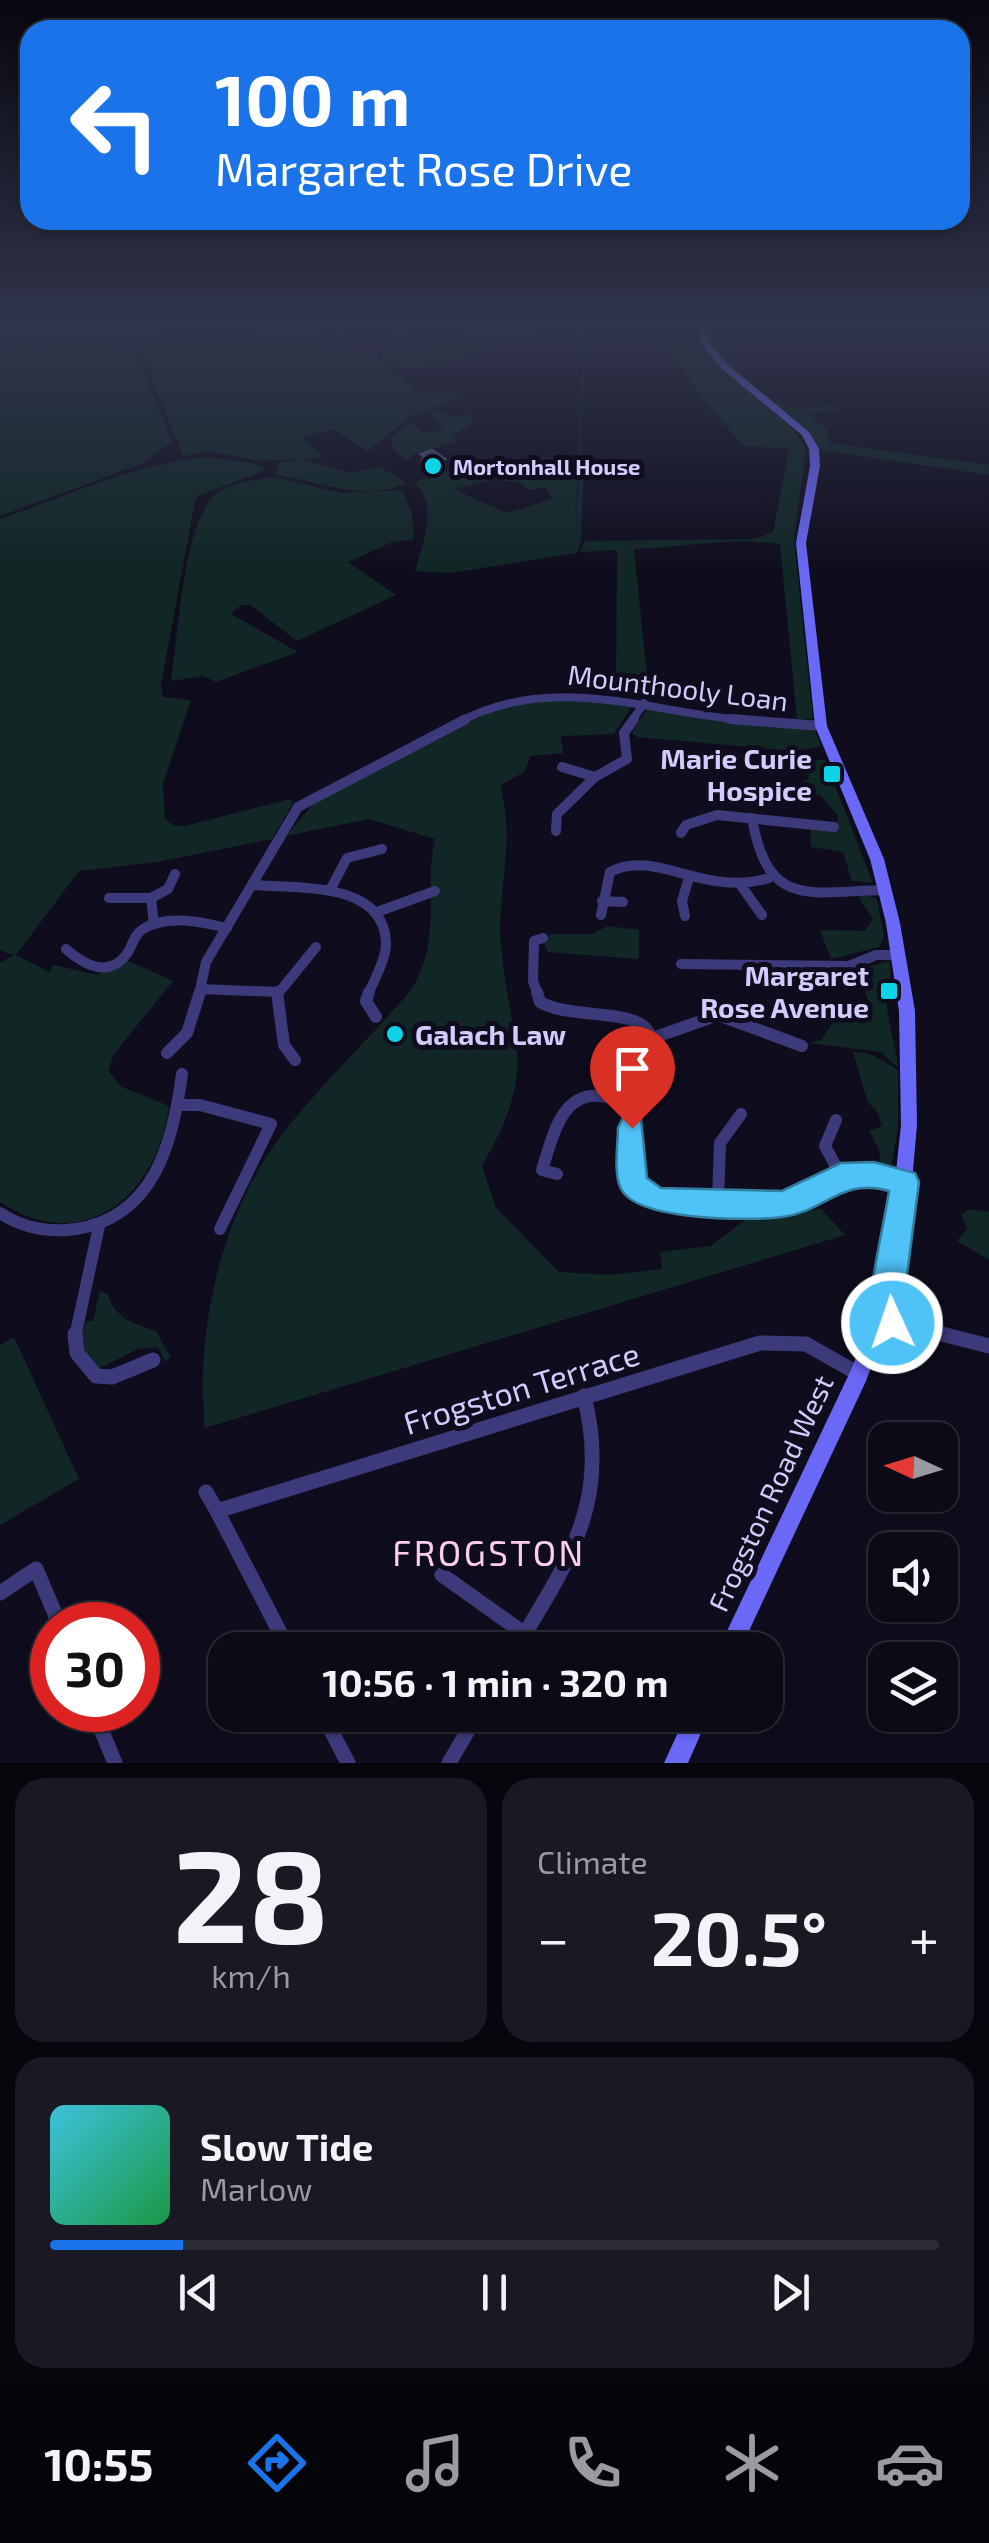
<!DOCTYPE html>
<meta charset="utf-8">
<style>
body{margin:0;font-family:"Exo 2",sans-serif;background:#191823;color:#f1f3f6;height:100vh;display:flex;flex-direction:column;font-size:38px;white-space:nowrap}
*{box-sizing:border-box;margin:0}
p{font-size:32px;color:#9a9aa1}
.icon{flex:none;width:55px;height:55px;fill:none;stroke:currentColor;stroke-width:2;stroke-linecap:round;stroke-linejoin:round}
.map{position:relative;height:1763px;overflow:hidden}
.details{display:flex;flex-direction:column;gap:15px;padding:15px;background:#06060c;flex:1}
.details>*{flex:none}
.guide{position:absolute;left:20px;top:20px;width:950px;height:210px;border-radius:30px;box-shadow:0 2px 8px #0004,0 0 0 2px #2b2b35;background:#1a73e8;color:#fff;overflow:hidden}
.needle{width:65px;rotate:274deg}
.tools{position:absolute;left:868px;top:1422px;display:grid;gap:20px}
.tools a{display:grid;place-items:center;width:90px;height:90px;border-radius:20px;background:#0b0a16;box-shadow:0 2px 8px #0004,0 0 0 2px #2b2b35;font-size:50px}
.speed{position:absolute;left:30px;top:1602px;display:flex;gap:20px;font-size:50px;font-weight:700;text-align:center}
.speed>*{display:grid;place-content:center;width:130px;height:130px;border-radius:50%;background:#0b0a16;box-shadow:0 2px 8px #0004,0 0 0 2px #2b2b35;line-height:1}
.speed .limit{border:15px solid #d22;background:#fff;color:#111}
.pin{position:absolute;display:grid;place-items:center;width:85px;height:85px;color:#fff;margin:-102px -42px;border-radius:50% 50% 50% 0;rotate:-45deg;box-shadow:0 0 10px #0007}
.pin .icon{rotate:45deg}
.me{position:absolute;width:110px;margin:-55px;rotate:357deg;stroke-linejoin:round;filter:drop-shadow(0 0 8px #0008)}
.turn{display:flex;align-items:center;gap:35px;height:210px;padding:0 30px;font-size:45px}
.turn .icon{width:130px;height:130px;stroke-width:2.5}
.turn b{display:block;font-size:70px;line-height:85px}
.big{font-size:75px;font-weight:700;line-height:1.1}
.details .card{flex:1;display:flex;flex-direction:column;justify-content:center;gap:15px;min-width:0;padding:0 35px;border-radius:30px;background:#191823}
.details .dial{align-items:center;gap:0}
.dial b{font-size:130px;line-height:1}
.song{display:flex;align-items:center;gap:30px}
.cover{width:120px;height:120px;border-radius:15px;background:linear-gradient(135deg,hsl(190 70% 55%),hsl(140 70% 35%))}
.played{height:10px;border-radius:5px;background:linear-gradient(90deg,#1a73e8 15%,#2b2b35 15%)}
.keys{display:flex;justify-content:space-around;direction:ltr}
.heat{display:flex;justify-content:space-between;align-items:center;font-size:55px;direction:ltr}
.details .tiles{flex:1;display:grid;gap:15px;grid-template-columns:1fr 1fr}
.card:last-child{grid-column:span 2}
.trip{position:absolute;left:208px;top:1632px;width:575px;height:100px;border-radius:30px;background:#0b0a16;box-shadow:0 2px 8px #0004,0 0 0 2px #2b2b35;font-weight:700;line-height:100px;text-align:center}
.dock{display:flex;height:160px;justify-content:space-around;align-items:center;background:#040409;color:#9a9aa1}
.dock .icon{width:70px;height:70px}
.dock .on{color:#1a73e8}
.dock b{font-size:45px;color:#f1f3f6}
.map>svg:first-child{display:block}
</style>
<div class="map">
<svg width="989" height="1763" viewBox="0 0 989 1763">
<rect width="100%" height="100%" fill="#0f0d1d"/>
<path fill="#102725" fill-rule="evenodd" d="M 0,326 L 157,326 L 170,337 L 239,336 L 331,344 L 322,349 L 372,355 L 381,362 L 383,345 L 420,346 L 464,337 L 463,328 L 437,326 L 582,326 L 587,340 L 575,339 L 572,330 L 563,328 C 540,333 515,337 493,345 C 457,359 426,375 386,365 L 419,394 L 449,392 L 463,397 L 411,416 L 367,452 L 334,429 L 302,437 L 323,456 L 319,458 L 258,461 L 209,451 L 183,456 L 140,349 L 128,337 L 111,346 L 132,345 L 135,349 L 172,442 L 141,464 L 0,516 L 0,360 L 72,347 L 1,358 Z
M 700,326 L 710,326 C 719,357 763,404 796,408 C 814,410 828,402 845,409 L 807,413 L 828,431 L 830,443 L 989,465 L 989,475 L 814,449 L 810,439 L 720,362 Z
M 692,342 L 793,429 L 806,449 L 794,540 L 813,719 L 797,719 L 780,544 C 733,537 682,547 634,549 L 649,697 L 616,694 L 617,550 L 580,552 L 585,541 L 755,539 L 773,532 L 789,449 L 744,446 L 703,400 L 667,344 Z
M 436,411 L 454,417 L 472,414 L 474,421 L 452,436 L 457,441 L 412,455 L 408,461 L 394,451 L 391,437 L 411,422 L 424,433 L 440,430 L 444,424 L 429,414 Z
M 568,456 L 584,462 L 581,541 L 577,553 L 450,573 L 415,571 C 423,542 439,506 414,482 L 485,460 L 518,481 L 511,461 ZM 495,479 L 520,483 L 529,490 L 546,487 L 552,499 L 506,513 L 454,489 Z
M 208,457 L 257,464 L 266,470 L 198,496 L 195,501 L 161,685 L 163,697 L 191,700 L 163,784 L 165,819 L 174,826 L 185,826 L 290,799 L 293,803 L 272,839 L 157,862 L 79,871 L 16,955 L 49,972 L 54,965 L 97,975 L 128,961 L 173,981 L 114,1054 L 108,1071 L 122,1087 L 169,1106 C 158,1194 85,1258 0,1202 L 0,963 L 14,955 L 0,950 L 0,519 C 69,496 135,463 208,457 Z
M 302,459 L 349,473 L 379,467 L 407,483 C 359,503 322,480 274,475 L 280,462 Z
M 274,477 L 341,493 L 402,490 L 412,512 L 414,539 L 390,543 L 348,562 L 396,595 L 297,641 L 250,605 L 241,605 L 231,614 L 298,652 L 216,682 L 203,676 L 171,681 C 178,637 183,526 214,496 C 228,482 255,480 274,477 Z
M 549,698 L 633,704 L 614,734 L 561,736 L 563,753 L 531,756 L 524,772 L 501,785 C 502,798 506,810 506,823 C 509,864 497,905 501,945 C 510,1050 541,1063 482,1166 L 496,1208 L 559,1272 L 610,1275 L 662,1269 L 660,1252 L 711,1246 L 745,1220 L 821,1209 L 845,1235 L 205,1428 C 195,1334 220,1221 275,1144 C 315,1089 368,1041 412,989 C 443,936 423,892 435,839 L 369,819 L 286,836 L 319,797 L 494,710 Z
M 648,707 L 765,727 L 814,728 L 821,746 L 795,751 L 637,737 L 632,733 Z
M 801,759 L 825,760 L 873,883 L 852,881 L 843,852 L 811,847 L 810,828 L 836,830 L 838,816 L 820,795 L 799,792 L 796,784 L 809,779 Z
M 862,894 L 877,899 L 884,937 L 879,947 L 831,959 L 820,930 L 865,931 L 873,919 L 859,898 Z
M 608,926 L 639,930 L 639,959 L 548,952 L 544,943 L 550,934 L 592,934 Z
M 889,961 C 894,974 887,979 887,993 C 885,1019 896,1042 898,1067 L 881,1052 L 809,1043 L 821,1040 L 834,1021 L 831,1013 L 869,1002 L 857,970 Z
M 853,1052 L 868,1053 L 871,1058 L 871,1054 L 898,1070 L 898,1128 L 890,1172 L 879,1170 L 880,1152 L 869,1131 L 882,1126 L 876,1109 L 868,1103 Z
M 969,1209 L 989,1212 L 989,1260 L 957,1241 L 967,1229 L 961,1215 Z
M 100,1291 L 107,1294 C 116,1319 132,1323 156,1331 L 171,1358 L 165,1361 L 158,1347 L 138,1349 L 96,1370 C 85,1353 77,1341 86,1321 L 93,1321 Z
M 14,1337 L 79,1479 L 0,1525 L 0,1345 Z"/>
<g fill="none" stroke-linecap="round" stroke-linejoin="round">
<path stroke="#0b1c38" stroke-width="2.5" d="M 576,519 L 585,335 L 580,326"/>
<path stroke="#3c3a7a" stroke-width="6" d="M 334,327 L 344,328
M 256,328 L 312,330
M 397,335 L 406,326"/>
<path stroke="#3c3a7a" stroke-width="8" d="M 461,721 C 557,671 653,714 753,721
M 632,721 L 644,703"/>
<path stroke="#3c3a7a" stroke-width="10" d="M 730,719 L 821,726
M 562,767 L 595,777
M 752,818 C 768,911 810,891 886,890
M 556,831 L 557,814 L 595,777 L 627,759 L 624,733 L 634,719
M 681,833 L 686,825 L 717,815 L 834,827
M 255,885 C 299,889 383,881 386,942 C 387,957 374,980 368,995
M 742,887 L 762,915
M 330,890 L 347,858 L 382,849
M 109,898 L 151,898 L 154,924
M 151,898 L 168,889 L 175,874
M 602,901 L 623,902
M 377,912 L 435,891
M 601,915 L 610,872 C 656,848 704,898 769,878
M 685,916 L 682,901 L 688,881
M 66,949 C 84,965 108,978 126,955 C 133,946 133,935 143,929 C 166,914 202,922 227,928
M 681,964 L 849,966 L 876,955 L 899,955
M 200,989 L 277,992
M 199,995 L 206,962 L 298,807 L 466,719
M 277,995 L 316,947
M 538,995 L 533,981 L 534,941 L 543,938"/>
<path stroke="#3c3a7a" stroke-width="12" d="M 277,992 L 284,1045 L 295,1060
M 369,992 L 366,1001 L 376,1017
M 537,992 L 540,1002 C 583,1028 708,989 622,1102
M 650,1039 L 718,1015 L 802,1046
M 167,1053 L 187,1033 L 200,992
M 179,1105 L 200,1105 L 271,1124 L 220,1229
M 836,1120 L 825,1146 L 841,1176
M 557,1174 L 542,1170 C 552,1140 560,1092 600,1096 C 612,1097 620,1100 628,1109 L 633,1129 L 633,1184 L 656,1200 L 783,1204 L 809,1196 L 841,1176 L 874,1174 L 905,1182
M 718,1200 L 720,1143 L 741,1114
M 0,1213 C 23,1228 49,1233 76,1229 C 154,1217 173,1143 182,1074
M 879,1318 L 952,1337
M 75,1337 L 99,1226"/>
<path stroke="#3c3a7a" stroke-width="15" d="M 75,1334 L 77,1353 L 96,1376 L 112,1377 L 153,1360
M 942,1334 L 989,1346
M 206,1492 L 217,1511 L 760,1343 L 806,1344 L 859,1374
M 217,1511 L 289,1650
M 442,1575 L 525,1634
M 0,1593 L 36,1569 L 56,1616 L 55,1625
M 515,1650 C 568,1562 611,1502 584,1396
M 93,1710 L 115,1763
M 323,1715 L 348,1763
M 449,1763 L 477,1715"/>
<path fill="#6968f7" fill-rule="evenodd" d="M 696,326 L 704,326 L 712,347 L 728,365 L 809,432 L 819,449 L 820,466 L 806,543 L 827,726 L 884,859 L 900,923 L 915,1011 L 917,1125 L 907,1238 L 886,1326 L 866,1381 L 740,1650 L 718,1650 L 851,1370 L 868,1326 L 889,1238 L 901,1125 L 899,1011 L 886,923 L 870,859 L 815,726 L 796,543 L 810,466 L 809,449 L 802,435 L 722,369 L 704,348 Z
M 686,1715 L 709,1715 L 688,1763 L 664,1763 Z"/>
</g>
<path fill="#2c264a" d="M 421,454 L 445,469 L 433,473 L 421,464 Z"/>
<path fill="#191530" d="M 445,459 L 445,469 L 433,473 L 433,462 Z"/>
<path fill="#3e385d" stroke="#554f76" stroke-width="2.5" d="M 432,450 L 445,459 L 433,462 L 421,454 Z"/>
<linearGradient id="sky" x2="0" y2="1"><stop stop-color="#080710"/><stop offset="0.57" stop-color="#31354c"/><stop offset="1" stop-color="#31354c" stop-opacity="0"/></linearGradient>
<rect width="989" height="573" fill="url(#sky)"/>
<path fill="#4fc3f7" stroke="#337fa1" stroke-width="2.5" d="M 632,1116 L 641,1119 L 647,1178 L 661,1188 L 782,1191 L 841,1163 L 874,1162 L 915,1173 L 919,1182 L 907,1275 L 897,1310 L 907,1323 L 903,1334 L 892,1338 L 869,1329 C 863,1316 886,1214 889,1191 C 840,1177 826,1212 782,1217 C 749,1221 637,1221 621,1189 C 613,1173 618,1145 618,1128 L 622,1119 Z"/>
<g fill="#0dd5e7" stroke="#0f0d1d" stroke-width="4">
<circle cx="433" cy="466" r="10"/>
<rect x="822" y="764" width="20" height="20" rx="5"/>
<rect x="879" y="981" width="20" height="20" rx="5"/>
<circle cx="395" cy="1034" r="10"/>
</g>
<g text-anchor="middle" dominant-baseline="central" stroke-width="10" stroke-linejoin="round" paint-order="stroke">
<g font-size="22" font-weight="bold" fill="#d0ccfc" stroke="#0f0d1d" text-anchor="start">
<text x="453" y="466">Mortonhall House</text>
</g>
<g font-size="28" fill="#d0ccfc" stroke="#0f0d1d">
<text transform="translate(678 687) rotate(7)">Mounthooly Loan</text>
<text transform="translate(770 1493) rotate(-65)">Frogston Road West</text>
</g>
<g font-size="28" font-weight="bold" fill="#d0ccfc" stroke="#0f0d1d" text-anchor="end">
<text x="812" y="758">Marie Curie<tspan x="812" dy="32">Hospice</tspan></text>
<text x="869" y="975">Margaret<tspan x="869" dy="32">Rose Avenue</tspan></text>
<text x="415" y="1034" text-anchor="start">Galach Law</text>
</g>
<g font-size="32" fill="#d0ccfc" stroke="#0f0d1d">
<text transform="translate(521 1387) rotate(-17)">Frogston Terrace</text>
</g>
<g font-size="35" letter-spacing="2.5" fill="#fccdec" stroke="#0f0d1d">
<text x="489" y="1552">FROGSTON</text>
</g>
</g>
</svg>
<div class="tools">
<a><svg class="needle" viewBox="-14 -14 28 28"><path d="M0-13l5 13h-10z" fill="#e53935"/><path d="M0 13l5-13h-10z" fill="#9a9aa1"/></svg></a>
<a><svg class="icon" aria-label="sound" viewBox="0 0 24 24"><path d="M4 9h4l5-4v14l-5-4H4zM17 9q2 3 0 6"/></svg></a>
<a><svg class="icon" aria-label="layers" viewBox="0 0 24 24"><path d="M12 4l9 5-9 5-9-5zM3 14l9 5 9-5"/></svg></a>
</div>
<div class="speed"><div class="limit">30</div></div>
<div class="pin" style="left:632px;top:1128px;background:#d93025"><svg class="icon" aria-label="arrive" viewBox="0 0 24 24"><path d="M6 21V4h12l-3 4 3 4H6"/></svg></div>
<svg class="me" style="left:892px;top:1323px" viewBox="-20 -20 40 40"><circle r="17" fill="#4fc3f7" stroke="#fff" stroke-width="3"/><path d="M0-11L8 9 0 5-8 9z" fill="#fff"/></svg>
<div class="trip">10:56 · 1 min · 320 m</div>
<div class="guide">
<div class="turn"><svg class="icon" aria-label="left" viewBox="0 0 24 24"><path d="M17 20v-9H6M10 6l-5 5 5 5"/></svg><div><b>100 m</b>Margaret Rose Drive</div></div>
</div>
</div>
<section class="details">
<div class="tiles">
<div class="card dial"><b>28</b><p>km/h</p></div>
<div class="card"><p>Climate</p>
<div class="heat"><a>−</a><b class="big">20.5°</b><a>+</a></div>
</div>
<div class="card">
<div class="song"><i class="cover"></i><div><b>Slow Tide</b><p>Marlow</p></div></div>
<div class="played"></div>
<div class="keys"><svg class="icon" aria-label="previous" viewBox="0 0 24 24"><path d="M18 5L8 12l10 7zM5 5v14"/></svg><svg class="icon" aria-label="pause" viewBox="0 0 24 24"><path d="M8 5v14M16 5v14"/></svg><svg class="icon" aria-label="next" viewBox="0 0 24 24"><path d="M6 5l10 7-10 7zM19 5v14"/></svg></div>
</div>
</div>
</section>
<nav class="dock">
<b>10:55</b>
<svg class="icon on" aria-label="directions" viewBox="0 0 24 24"><path d="M12 3l9 9-9 9-9-9zM9 14v-3h6M13 9l2 2-2 2"/></svg>
<svg class="icon" aria-label="music" viewBox="0 0 24 24"><path d="M9 18V5l10-2v13"/><circle cx="6" cy="18" r="3"/><circle cx="16" cy="16" r="3"/></svg>
<svg class="icon" aria-label="phone" viewBox="0 0 24 24"><path d="M5 4h4l2 5-3 2q2 4 5 5l2-3 5 2v4C11 20 4 13 5 4z"/></svg>
<svg class="icon" aria-label="climate" viewBox="0 0 24 24"><path d="M12 3v18M4 7l16 10M4 17L20 7"/></svg>
<svg class="icon" aria-label="car" viewBox="0 0 24 24"><path d="M5 17H2v-5l4-1 3-4h7l3 4 3 1v5h-3M9 17h6M6 11h13"/><circle cx="7" cy="17" r="2"/><circle cx="17" cy="17" r="2"/></svg>
</nav>
